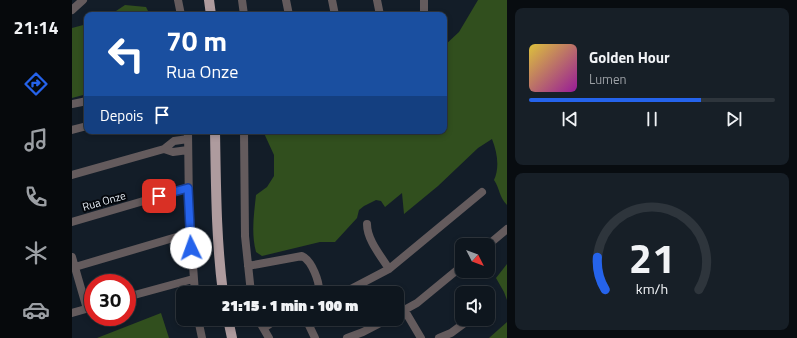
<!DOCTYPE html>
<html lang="pt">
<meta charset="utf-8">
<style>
body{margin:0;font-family:"Titillium Web",sans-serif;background:#171f27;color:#f1f3f6;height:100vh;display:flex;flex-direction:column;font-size:15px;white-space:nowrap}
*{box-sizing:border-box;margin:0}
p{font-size:13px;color:#9b9fa4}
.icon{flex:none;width:22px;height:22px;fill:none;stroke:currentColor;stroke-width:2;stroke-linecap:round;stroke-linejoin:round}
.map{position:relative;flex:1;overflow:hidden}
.panel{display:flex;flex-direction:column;gap:8px;padding:8px;background:#080c10;width:290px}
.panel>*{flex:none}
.top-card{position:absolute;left:12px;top:12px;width:363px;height:122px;border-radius:8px;box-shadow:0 2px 6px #0003,0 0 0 1px #2e353c;background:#1a4fa0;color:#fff;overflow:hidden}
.needle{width:26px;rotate:132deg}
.fabs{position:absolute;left:383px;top:238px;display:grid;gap:8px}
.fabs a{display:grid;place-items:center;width:40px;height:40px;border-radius:8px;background:#0e161e;box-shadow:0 2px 6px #0003,0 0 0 1px #2e353c;font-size:20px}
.speed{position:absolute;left:12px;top:274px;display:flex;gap:8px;font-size:20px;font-weight:700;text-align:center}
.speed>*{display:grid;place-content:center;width:52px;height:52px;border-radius:50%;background:#0e161e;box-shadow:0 2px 6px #0003,0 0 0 1px #2e353c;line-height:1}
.speed .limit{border:6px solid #d22;background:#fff;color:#111}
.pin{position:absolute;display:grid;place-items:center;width:34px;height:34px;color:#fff;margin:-17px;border-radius:8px;box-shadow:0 2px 6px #0006}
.me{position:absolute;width:44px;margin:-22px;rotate:357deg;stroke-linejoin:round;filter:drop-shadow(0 0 3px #0008)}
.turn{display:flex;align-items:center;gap:14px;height:84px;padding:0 16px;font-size:18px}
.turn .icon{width:52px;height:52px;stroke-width:2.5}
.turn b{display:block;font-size:28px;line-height:34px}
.then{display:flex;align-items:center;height:38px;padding:0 16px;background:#0003;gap:8px;font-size:15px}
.panel .widget{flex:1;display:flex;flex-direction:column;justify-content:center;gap:6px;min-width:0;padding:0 14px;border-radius:8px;background:#171f27}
.panel .dial{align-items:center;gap:0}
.dial svg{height:104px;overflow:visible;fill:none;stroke:#2e353c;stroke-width:7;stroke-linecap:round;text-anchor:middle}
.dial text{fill:#f1f3f6;stroke:none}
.song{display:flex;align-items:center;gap:12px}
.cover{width:48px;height:48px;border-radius:6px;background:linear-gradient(135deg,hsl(50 70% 55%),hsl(300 70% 35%))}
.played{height:4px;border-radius:2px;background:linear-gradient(90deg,#2563eb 70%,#2e353c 70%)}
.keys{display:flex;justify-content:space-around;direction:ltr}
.trip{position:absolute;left:104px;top:286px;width:228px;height:40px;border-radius:8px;background:#0e161e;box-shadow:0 2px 6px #0003,0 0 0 1px #2e353c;font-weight:800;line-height:40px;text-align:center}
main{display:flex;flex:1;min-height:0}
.dock{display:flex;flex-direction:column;width:72px;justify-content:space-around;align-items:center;background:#06090c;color:#9b9fa4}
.dock .icon{width:28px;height:28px}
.dock .current{color:#2563eb}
.dock b{font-size:18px;color:#f1f3f6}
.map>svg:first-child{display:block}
</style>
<main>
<nav class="dock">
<b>21:14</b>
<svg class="icon current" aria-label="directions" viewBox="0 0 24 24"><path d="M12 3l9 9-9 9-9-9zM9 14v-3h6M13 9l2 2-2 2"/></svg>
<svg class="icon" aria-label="music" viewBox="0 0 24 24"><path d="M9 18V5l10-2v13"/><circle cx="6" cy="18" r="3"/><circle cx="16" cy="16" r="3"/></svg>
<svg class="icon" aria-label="phone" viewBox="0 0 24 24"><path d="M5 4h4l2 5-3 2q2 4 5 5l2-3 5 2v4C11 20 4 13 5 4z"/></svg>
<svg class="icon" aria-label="climate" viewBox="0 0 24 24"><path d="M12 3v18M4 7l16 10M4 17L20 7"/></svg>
<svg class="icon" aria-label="car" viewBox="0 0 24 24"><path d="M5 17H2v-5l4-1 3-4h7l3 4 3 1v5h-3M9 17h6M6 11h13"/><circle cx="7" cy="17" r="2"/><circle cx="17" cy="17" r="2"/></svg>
</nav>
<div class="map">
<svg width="435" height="338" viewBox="0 0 435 338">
<rect width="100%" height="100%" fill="#131d28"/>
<path fill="#314f1e" d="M 406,0 L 435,0 L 435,205 C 427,197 428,189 422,180 C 428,167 425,152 420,139 L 406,148 L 366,186 L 332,214 L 330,193 L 313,207 L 309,201 L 304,200 L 292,206 L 287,210 L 285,218 L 263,242 L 248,242 L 190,256 L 184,252 C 179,233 182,214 184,195 L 195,187 L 202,176 L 202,155 L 191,131 L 372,131 L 372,46 L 387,32 Z
M 53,5 L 74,7 L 78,15 L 38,15 Z
M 15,24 L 15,94 L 0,98 L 0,28 Z
M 435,264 L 435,300 L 432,292 L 424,278 Z
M 89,313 L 97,338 L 25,338 Z
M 435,322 L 435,338 L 417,338 Z"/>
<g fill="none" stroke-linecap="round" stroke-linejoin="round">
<path stroke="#645b5d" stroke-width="8" d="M 106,0 L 109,15
M 170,0 L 172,15
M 214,0 L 217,15
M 260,0 L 263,15
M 305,0 L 308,15
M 352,0 L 352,15
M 0,10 L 11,0
M 0,104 L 15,101
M 0,130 L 15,126
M 116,131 L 117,210 L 123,293
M 172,131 L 173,236 L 179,293
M 92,149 L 101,152 L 116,150
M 0,175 L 92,149 L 102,141 L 116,139
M 0,222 L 116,188
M 295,224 C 295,240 309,256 317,269
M 416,245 L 435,229
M 0,257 L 15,309
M 176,266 L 230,256 C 240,261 248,282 247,293
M 3,267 L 118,233
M 268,293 L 275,291 L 317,269 L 410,192
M 55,297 L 121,279
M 416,304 L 417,303
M 333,311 L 349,338
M 0,313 L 21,307
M 325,314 L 345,303 L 390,266
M 126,319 L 130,338
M 186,319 L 197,338
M 234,319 L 243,338
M 192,328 L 205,319
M 275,338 L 291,332 L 316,319
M 367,338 L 379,333 L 398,319"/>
<path stroke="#ae9b9e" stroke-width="10" d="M 137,0 L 139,15
M 143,131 C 144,185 144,239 151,293
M 156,319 L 160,338"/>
</g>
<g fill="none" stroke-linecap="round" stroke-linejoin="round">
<defs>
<path id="route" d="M 87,196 L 116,188 L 119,248"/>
</defs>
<use href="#route" stroke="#184099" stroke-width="10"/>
<use href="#route" stroke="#2563eb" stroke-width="7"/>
</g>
<g text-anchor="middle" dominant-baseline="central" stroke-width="4" stroke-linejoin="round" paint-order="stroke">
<g font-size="11" fill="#e5ecf4" stroke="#04070c">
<text transform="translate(32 201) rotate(-16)">Rua Onze</text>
</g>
</g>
</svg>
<div class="fabs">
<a><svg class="needle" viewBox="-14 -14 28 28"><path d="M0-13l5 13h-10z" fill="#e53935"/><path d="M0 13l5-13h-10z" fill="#9b9fa4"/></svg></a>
<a><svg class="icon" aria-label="sound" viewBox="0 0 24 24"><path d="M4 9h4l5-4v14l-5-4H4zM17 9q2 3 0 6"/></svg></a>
</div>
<div class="speed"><div class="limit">30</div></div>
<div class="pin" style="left:87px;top:196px;background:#d93025"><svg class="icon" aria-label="arrive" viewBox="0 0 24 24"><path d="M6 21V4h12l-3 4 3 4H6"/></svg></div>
<svg class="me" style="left:119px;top:248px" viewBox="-20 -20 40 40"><circle r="19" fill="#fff"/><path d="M0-13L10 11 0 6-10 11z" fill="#2563eb"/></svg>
<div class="trip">21:15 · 1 min · 100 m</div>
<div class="top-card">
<div class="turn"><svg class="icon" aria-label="left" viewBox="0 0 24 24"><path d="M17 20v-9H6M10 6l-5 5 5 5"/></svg><div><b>70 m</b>Rua Onze</div></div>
<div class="then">Depois<svg class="icon" aria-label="arrive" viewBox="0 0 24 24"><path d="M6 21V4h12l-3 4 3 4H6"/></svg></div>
</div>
</div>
<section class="panel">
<div class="widget">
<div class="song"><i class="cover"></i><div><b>Golden Hour</b><p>Lumen</p></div></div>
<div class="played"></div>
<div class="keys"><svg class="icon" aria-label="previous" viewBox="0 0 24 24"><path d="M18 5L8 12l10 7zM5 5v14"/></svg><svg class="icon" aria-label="pause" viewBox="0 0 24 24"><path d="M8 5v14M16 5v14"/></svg><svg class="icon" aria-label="next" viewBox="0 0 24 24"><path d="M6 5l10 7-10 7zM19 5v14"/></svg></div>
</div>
<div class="widget dial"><svg viewBox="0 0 100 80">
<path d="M14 69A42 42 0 1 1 86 69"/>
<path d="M14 69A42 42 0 0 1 8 44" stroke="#2563eb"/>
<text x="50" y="56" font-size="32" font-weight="700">21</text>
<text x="50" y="72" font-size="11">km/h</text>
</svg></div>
</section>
</main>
